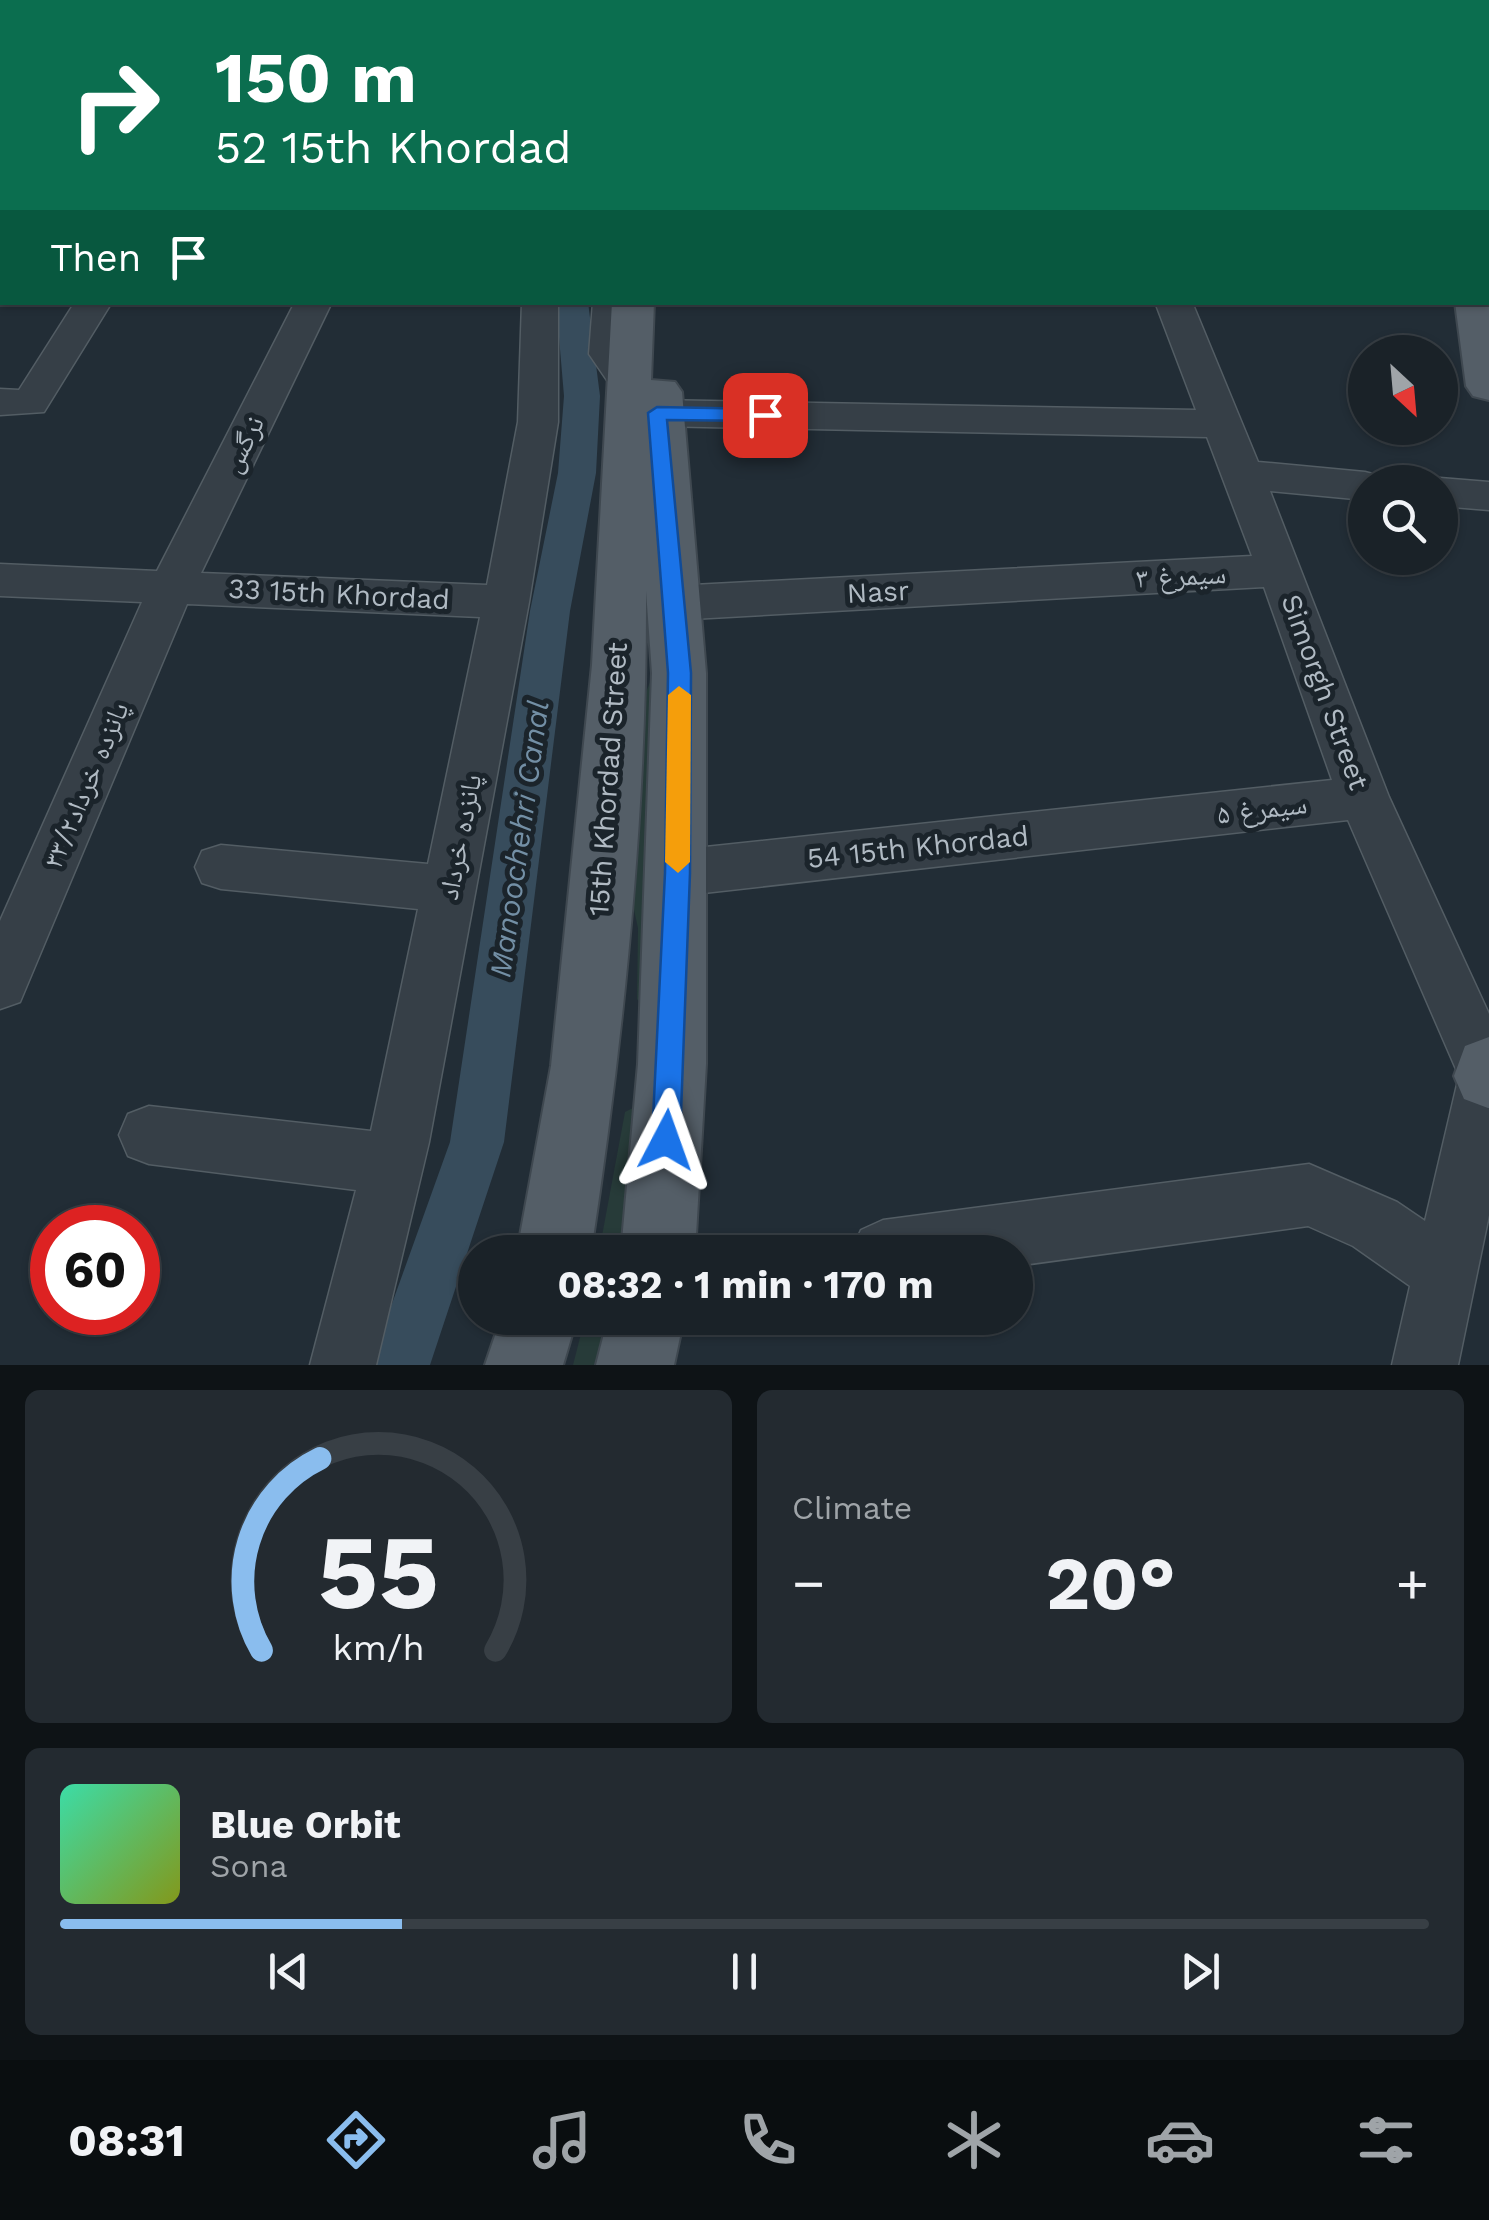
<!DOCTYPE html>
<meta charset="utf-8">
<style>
body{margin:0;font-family:"Work Sans","Noto Naskh Arabic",sans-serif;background:#232a30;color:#f1f3f6;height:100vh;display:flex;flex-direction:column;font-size:38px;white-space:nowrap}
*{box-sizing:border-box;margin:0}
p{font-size:32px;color:#9fa4a8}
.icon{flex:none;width:55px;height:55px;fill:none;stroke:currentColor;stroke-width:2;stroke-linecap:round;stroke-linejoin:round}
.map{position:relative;height:1365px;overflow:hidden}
.side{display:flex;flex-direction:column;gap:25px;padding:25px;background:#0e1316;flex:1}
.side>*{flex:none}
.banner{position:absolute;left:0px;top:0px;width:1490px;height:305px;box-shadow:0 2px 8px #0004,0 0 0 2px #383f45;background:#0b6e4f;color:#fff;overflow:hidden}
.needle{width:65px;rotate:154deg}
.buttons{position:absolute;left:1348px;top:335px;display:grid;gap:20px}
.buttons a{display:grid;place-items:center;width:110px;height:110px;border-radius:50%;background:#1a2228;box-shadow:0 2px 8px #0004,0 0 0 2px #383f45;font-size:50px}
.speed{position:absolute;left:30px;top:1205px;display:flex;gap:20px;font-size:50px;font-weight:700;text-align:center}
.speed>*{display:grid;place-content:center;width:130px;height:130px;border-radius:50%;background:#1a2228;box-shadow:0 2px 8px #0004,0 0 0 2px #383f45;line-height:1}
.speed .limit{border:15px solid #d22;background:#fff;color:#111}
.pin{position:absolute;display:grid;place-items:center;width:85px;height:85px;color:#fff;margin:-42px;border-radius:20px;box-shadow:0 5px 15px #0006}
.me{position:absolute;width:110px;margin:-55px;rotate:4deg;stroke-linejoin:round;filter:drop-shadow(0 0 8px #0008)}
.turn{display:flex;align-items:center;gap:35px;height:210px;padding:0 50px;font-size:45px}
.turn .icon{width:130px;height:130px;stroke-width:2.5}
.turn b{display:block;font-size:70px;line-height:85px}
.then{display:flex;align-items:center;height:95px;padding:0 50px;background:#0003;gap:20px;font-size:38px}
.big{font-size:75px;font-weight:700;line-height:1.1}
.side .tile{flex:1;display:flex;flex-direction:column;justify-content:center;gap:15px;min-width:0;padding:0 35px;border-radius:15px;background:#232a30}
.side .dial{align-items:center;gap:0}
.dial svg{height:260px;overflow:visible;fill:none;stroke:#383f45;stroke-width:7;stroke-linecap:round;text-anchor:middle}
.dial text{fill:#f1f3f6;stroke:none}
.song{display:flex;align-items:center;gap:30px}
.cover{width:120px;height:120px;border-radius:15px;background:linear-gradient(135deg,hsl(160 70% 55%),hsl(70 70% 35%))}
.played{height:10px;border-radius:5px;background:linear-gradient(90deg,#8abdee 25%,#383f45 25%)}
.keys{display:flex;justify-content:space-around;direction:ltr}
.heat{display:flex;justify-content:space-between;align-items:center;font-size:55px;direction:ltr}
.side .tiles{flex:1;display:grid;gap:25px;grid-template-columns:1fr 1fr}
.tile:last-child{grid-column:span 2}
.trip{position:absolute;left:458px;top:1235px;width:575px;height:100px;border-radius:50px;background:#1a2228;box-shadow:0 2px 8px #0004,0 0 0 2px #383f45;font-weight:700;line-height:100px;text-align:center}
.dock{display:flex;height:160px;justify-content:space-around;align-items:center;background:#0a0e10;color:#9fa4a8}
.dock .icon{width:70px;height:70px}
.dock .current{color:#8abdee}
.dock b{font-size:45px;color:#f1f3f6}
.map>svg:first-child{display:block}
</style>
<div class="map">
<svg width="1489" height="1365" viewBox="0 0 1489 1365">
<rect width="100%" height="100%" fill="#222d36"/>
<path fill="#273b39" d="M 650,682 L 655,684 L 641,1004 L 637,999 L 638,928 L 627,878 L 641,705 Z
M 633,1108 L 638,1116 L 625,1252 L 599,1252 L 625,1112 Z
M 585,1318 L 615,1318 L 601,1365 L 573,1365 Z"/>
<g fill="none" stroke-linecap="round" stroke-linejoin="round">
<path fill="#374c5c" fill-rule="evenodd" d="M 528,0 L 554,0 L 554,2 L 529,2 Z
M 556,302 L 588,302 L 600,396 L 596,473 L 570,611 L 504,1142 L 430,1365 L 370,1365 L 450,1142 L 530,611 L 558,473 L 564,396 Z"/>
<defs>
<path id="minor" d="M 502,0 L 530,0 L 530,2 L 502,2 Z
M 554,0 L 582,0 L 583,2 L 555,2 Z
M 1025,0 L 1053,0 L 1054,2 L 1026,2 Z
M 0,40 L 2,40 L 2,58 L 0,58 Z
M 0,158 L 2,158 L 2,178 L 0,178 Z
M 2,244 L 2,269 L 0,270 L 0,245 Z
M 75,302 L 112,302 L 44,412 L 0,415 L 0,389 L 19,390 Z
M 295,302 L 332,302 L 201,573 L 487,585 L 518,422 L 522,302 L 558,302 L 558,422 L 529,602 L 429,1142 L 376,1365 L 310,1365 L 356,1190 L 149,1164 L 128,1156 L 119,1135 L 128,1114 L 149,1106 L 371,1131 L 418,909 L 221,889 L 202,883 L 195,867 L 202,851 L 221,845 L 428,864 L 480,617 L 187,604 L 20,1002 L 0,1009 L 0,921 L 142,602 L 0,596 L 0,564 L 157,571 Z
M 593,302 L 629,302 L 627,353 L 649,383 L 643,392 L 629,395 L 615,392 L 589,354 Z
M 1155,302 L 1192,302 L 1258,462 L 1365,472 L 1380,476 L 1384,482 L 1365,482 L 1365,500 L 1270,491 L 1389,797 L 1489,1014 L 1489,1215 L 1458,1365 L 1392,1365 L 1410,1286 L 1353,1246 L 1308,1226 L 1015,1266 L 1015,1252 L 851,1252 L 861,1230 L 883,1220 L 1309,1164 L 1397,1202 L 1425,1221 L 1459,1076 L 1348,820 L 677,896 L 658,889 L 651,873 L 658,857 L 677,850 L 1332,780 L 1264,587 L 674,620 L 658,615 L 651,603 L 658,591 L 674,586 L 1252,556 L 1207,437 L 657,426 L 643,422 L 637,413 L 643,404 L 657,400 L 1196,410 Z
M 1440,478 L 1489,482 L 1489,510 L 1440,506 L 1440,482 L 1425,482 Z"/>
<path id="major" d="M 692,0 L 724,0 L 724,2 L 692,2 Z
M 1418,0 L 1450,0 L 1451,2 L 1419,2 Z
M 1488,6 L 1489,6 L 1489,34 L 1488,34 Z
M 1488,74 L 1489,74 L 1489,96 L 1488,95 Z
M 1488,292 L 1489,292 L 1489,400 L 1473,396 L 1466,386 L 1455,302 L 1488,302 Z
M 612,302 L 654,302 L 651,380 L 675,382 L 682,392 L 706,673 L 706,1064 L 695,1252 L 621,1252 L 638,1064 L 652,673 L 646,591 C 647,811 624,1034 591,1252 L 517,1252 L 551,1066 L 592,665 Z
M 1489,1037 L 1489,1108 L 1488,1108 L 1464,1099 L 1454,1076 L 1465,1046 Z
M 501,1318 L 577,1318 L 563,1365 L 485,1365 Z
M 608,1318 L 684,1318 L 674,1365 L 596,1365 Z"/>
</defs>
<use href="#minor" stroke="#535d64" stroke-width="3"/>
<use href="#major" stroke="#3f4850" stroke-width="4"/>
<use href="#minor" fill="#363f47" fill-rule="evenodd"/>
<use href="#major" fill="#545e67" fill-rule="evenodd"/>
</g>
<path fill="#404c54" d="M 1343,0 L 1393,0 L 1392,2 Z"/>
<path fill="#1a73e8" stroke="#114b97" stroke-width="2.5" d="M 657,407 L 765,409 L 775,415 L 765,421 L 667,420 L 691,673 L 690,873 L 680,1140 L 676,1149 L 666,1154 L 656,1149 L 652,1140 L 665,873 L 668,673 L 648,413 Z"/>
<path fill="#f59e0b" d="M 679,686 L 691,695 L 690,862 L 678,873 L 665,862 L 668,695 Z"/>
<g text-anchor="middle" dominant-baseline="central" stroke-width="10" stroke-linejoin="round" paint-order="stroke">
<g font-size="28" fill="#b0bac3" stroke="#1b242b">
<text transform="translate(243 444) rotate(-63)">نرگس</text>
<text transform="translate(1181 576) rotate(-3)">سیمرغ ۳</text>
<text transform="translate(878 592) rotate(-3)">Nasr</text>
<text transform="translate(339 594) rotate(3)">33 15th Khordad</text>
<text transform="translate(1325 692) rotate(70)">Simorgh Street</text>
<text transform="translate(608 779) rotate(-86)">15th Khordad Street</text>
<text transform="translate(86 785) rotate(-67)">پانزده خرداد۳۳/۲</text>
<text transform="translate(1262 809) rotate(-7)">سیمرغ ۵</text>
<text transform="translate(460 837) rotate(-79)">پانزده خرداد</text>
<text transform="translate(918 847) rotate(-6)">54 15th Khordad</text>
</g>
<g font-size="30" font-style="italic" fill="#738fa5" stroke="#1b242b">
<text transform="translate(519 839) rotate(-82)">Manoochehri Canal</text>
</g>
</g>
</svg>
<div class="buttons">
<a><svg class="needle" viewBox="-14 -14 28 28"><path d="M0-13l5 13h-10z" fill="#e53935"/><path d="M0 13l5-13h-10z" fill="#9fa4a8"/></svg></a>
<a><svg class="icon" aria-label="search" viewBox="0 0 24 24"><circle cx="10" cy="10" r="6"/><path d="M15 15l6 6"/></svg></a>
</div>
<div class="speed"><div class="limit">60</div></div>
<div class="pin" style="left:765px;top:415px;background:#d93025"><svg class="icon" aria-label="arrive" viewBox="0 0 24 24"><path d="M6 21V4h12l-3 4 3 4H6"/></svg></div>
<svg class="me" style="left:666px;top:1140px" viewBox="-20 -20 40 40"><path d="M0-17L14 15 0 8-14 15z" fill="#1a73e8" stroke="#fff" stroke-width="4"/></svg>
<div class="trip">08:32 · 1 min · 170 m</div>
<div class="banner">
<div class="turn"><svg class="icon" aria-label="right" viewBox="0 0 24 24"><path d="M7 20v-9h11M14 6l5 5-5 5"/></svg><div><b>150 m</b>52 15th Khordad</div></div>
<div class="then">Then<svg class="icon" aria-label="arrive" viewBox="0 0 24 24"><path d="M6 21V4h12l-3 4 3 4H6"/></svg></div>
</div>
</div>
<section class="side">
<div class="tiles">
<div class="tile dial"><svg viewBox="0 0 100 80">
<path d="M14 69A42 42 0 1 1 86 69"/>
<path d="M14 69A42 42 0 0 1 32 10" stroke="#8abdee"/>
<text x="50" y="56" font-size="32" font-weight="700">55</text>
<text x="50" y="72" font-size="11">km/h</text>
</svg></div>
<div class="tile"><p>Climate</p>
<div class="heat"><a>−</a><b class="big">20°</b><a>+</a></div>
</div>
<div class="tile">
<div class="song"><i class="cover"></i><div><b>Blue Orbit</b><p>Sona</p></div></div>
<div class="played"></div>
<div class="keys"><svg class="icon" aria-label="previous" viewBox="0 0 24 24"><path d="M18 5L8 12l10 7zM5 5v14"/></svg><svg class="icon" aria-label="pause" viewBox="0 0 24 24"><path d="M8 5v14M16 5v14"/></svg><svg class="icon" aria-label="next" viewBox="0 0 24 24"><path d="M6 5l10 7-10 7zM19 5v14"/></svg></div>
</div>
</div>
</section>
<nav class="dock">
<b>08:31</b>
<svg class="icon current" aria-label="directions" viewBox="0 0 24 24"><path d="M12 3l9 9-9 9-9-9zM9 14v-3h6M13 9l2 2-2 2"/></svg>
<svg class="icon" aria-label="music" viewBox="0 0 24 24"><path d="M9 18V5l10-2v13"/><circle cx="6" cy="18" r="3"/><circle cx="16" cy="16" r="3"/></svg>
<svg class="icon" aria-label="phone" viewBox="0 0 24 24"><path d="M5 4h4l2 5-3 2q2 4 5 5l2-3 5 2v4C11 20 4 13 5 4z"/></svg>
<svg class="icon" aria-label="climate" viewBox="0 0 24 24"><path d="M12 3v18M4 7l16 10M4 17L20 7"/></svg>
<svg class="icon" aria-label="car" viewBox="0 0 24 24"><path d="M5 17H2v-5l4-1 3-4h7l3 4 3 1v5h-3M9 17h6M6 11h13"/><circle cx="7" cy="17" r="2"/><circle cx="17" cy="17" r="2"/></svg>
<svg class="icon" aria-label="filters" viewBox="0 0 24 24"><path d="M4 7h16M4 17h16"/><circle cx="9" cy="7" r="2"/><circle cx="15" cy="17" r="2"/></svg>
</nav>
